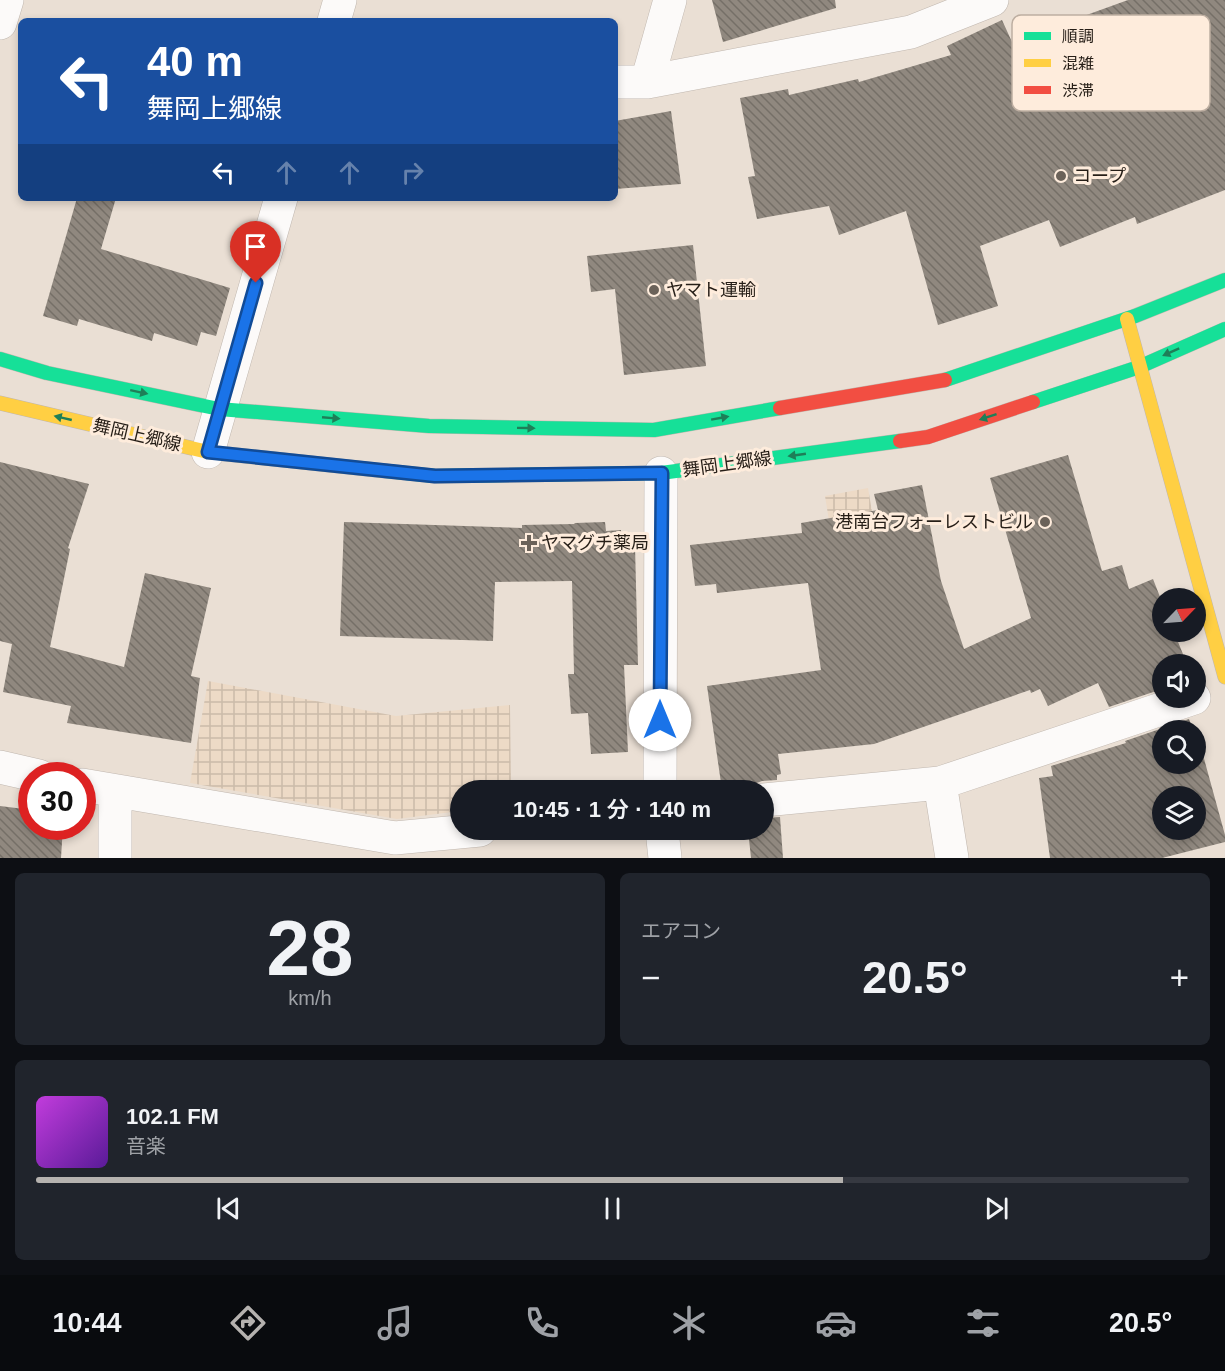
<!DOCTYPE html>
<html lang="ja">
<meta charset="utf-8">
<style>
body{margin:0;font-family:Helvetica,"Noto Sans JP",sans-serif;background:#20242c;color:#f1f3f6;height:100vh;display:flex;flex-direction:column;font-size:22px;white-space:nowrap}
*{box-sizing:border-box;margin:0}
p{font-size:20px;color:#9ea1a6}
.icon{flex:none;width:33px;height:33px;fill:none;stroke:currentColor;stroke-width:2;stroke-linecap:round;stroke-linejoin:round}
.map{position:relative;height:858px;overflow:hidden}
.drawer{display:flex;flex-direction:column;gap:15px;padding:15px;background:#0d0f14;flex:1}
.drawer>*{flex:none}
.hud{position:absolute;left:18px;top:18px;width:600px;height:183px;border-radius:9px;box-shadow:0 3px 9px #0003;background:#1a4fa0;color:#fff;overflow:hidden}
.needle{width:39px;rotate:65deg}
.fabs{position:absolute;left:1152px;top:588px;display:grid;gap:12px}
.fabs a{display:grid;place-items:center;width:54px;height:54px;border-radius:50%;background:#171b24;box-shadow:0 3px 9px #0003;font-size:30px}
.speed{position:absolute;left:18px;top:762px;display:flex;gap:12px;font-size:30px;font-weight:700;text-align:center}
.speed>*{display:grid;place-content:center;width:78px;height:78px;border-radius:50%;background:#171b24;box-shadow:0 3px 9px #0003;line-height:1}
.speed .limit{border:9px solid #d22;background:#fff;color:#111}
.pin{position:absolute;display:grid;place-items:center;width:51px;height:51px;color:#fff;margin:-62px -26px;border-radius:50% 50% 50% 0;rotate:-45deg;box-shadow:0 0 6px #0007}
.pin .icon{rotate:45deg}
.me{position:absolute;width:66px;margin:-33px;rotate:0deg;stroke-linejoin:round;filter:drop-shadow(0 0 4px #0008)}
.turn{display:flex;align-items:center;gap:21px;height:126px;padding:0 30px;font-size:27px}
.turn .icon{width:78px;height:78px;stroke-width:2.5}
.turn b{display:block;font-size:42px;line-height:51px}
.lanes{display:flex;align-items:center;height:57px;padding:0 30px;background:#0003;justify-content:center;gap:30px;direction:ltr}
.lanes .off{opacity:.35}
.big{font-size:45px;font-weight:600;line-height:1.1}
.drawer .card{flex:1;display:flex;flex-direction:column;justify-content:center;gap:9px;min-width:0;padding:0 21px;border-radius:9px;background:#20242c}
.drawer .dial{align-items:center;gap:0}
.dial b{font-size:78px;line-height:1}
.song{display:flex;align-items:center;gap:18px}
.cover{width:72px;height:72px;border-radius:9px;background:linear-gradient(135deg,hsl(290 70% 55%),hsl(270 70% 35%))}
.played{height:6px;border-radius:3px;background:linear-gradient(90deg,#b5b2af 70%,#363941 70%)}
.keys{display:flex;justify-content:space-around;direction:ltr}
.heat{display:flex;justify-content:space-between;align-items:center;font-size:33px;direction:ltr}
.drawer .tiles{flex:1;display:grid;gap:15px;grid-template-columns:1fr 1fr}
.card:last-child{grid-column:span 2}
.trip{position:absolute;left:450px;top:780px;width:324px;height:60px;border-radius:30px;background:#171b24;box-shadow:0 3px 9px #0003;font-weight:600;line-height:60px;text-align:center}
.tab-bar{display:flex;height:96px;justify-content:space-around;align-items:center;background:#090b0e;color:#9ea1a6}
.tab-bar .icon{width:42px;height:42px}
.tab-bar .selected{color:#b5b2af}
.tab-bar b{font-size:27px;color:#f1f3f6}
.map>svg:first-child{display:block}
</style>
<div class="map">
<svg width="1225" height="858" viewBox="0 0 1225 858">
<defs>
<pattern id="industrial-grid" width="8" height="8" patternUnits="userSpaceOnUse" patternTransform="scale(1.5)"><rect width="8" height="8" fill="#eddac6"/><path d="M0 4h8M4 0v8" fill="none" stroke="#cbbba9"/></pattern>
<pattern id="building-back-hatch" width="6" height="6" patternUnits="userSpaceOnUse" patternTransform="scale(1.5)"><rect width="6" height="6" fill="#90887f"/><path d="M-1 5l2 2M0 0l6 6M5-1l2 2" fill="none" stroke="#756f67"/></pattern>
</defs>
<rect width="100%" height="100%" fill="#eadfd4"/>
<path fill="url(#industrial-grid)" d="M 868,488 L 873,517 L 831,533 L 825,496 Z
M 208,681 L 396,716 L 510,705 L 511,790 L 460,790 L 460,811 L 397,819 L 190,783 Z"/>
<path fill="url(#building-back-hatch)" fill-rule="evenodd" d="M 712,0 L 835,0 L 836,8 L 723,42 Z
M 1128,0 L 1225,0 L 1225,190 L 1137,224 L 1135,217 L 1060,247 L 1049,220 L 980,246 L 998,306 L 938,325 L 906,211 L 839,235 L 829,206 L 757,219 L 748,177 L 755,176 L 740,98 L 788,89 L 789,95 L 858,79 L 859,82 L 951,55 L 947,46 L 1002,20 L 1012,42 Z
M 671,111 L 681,184 L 615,189 L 615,121 Z
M 77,198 L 116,198 L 101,249 L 230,288 L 216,336 L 201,332 L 197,346 L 154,333 L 152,341 L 79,319 L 77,326 L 43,316 Z
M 693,245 L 706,366 L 624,375 L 615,289 L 591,292 L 587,256 Z
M 1068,455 L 1102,571 L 1122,565 L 1129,589 L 1153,579 L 1162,602 L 1162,632 L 1174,632 L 1187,664 L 1162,664 L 1162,689 L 1109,707 L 1098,683 L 1048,706 L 1040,689 L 1031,693 L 1030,690 L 874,744 L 778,754 L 781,774 L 777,775 L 777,780 L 762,781 L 754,784 L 748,790 L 744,790 L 743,780 L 721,783 L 707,686 L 821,670 L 808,583 L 717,593 L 716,584 L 695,586 L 690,545 L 802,533 L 801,523 L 878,510 L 874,494 L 922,485 L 941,581 L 964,649 L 1031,618 L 990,478 Z
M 0,462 L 89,484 L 68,548 L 70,549 L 50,647 L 124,667 L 145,573 L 211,588 L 191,676 L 200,678 L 191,743 L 67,723 L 71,706 L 3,692 L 12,644 L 0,641 Z
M 344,522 L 522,528 L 522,525 L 574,524 L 575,523 L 605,522 L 606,531 L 621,530 L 621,533 L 625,533 L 625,543 L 631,542 L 632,546 L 635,546 L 638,665 L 624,665 L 628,752 L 591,754 L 588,713 L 571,714 L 568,674 L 574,674 L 572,581 L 495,582 L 493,641 L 340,636 Z
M 1189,719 L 1193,730 L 1162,730 L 1162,764 L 1196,764 L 1196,740 L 1200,756 L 1203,755 L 1225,835 L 1225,842 L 1162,858 L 1050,858 L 1039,778 L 1053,776 L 1051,766 L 1126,743 L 1125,741 ZM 1162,796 L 1196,796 L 1196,830 L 1162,830 Z
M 0,806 L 32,810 L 32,826 L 63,826 L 61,858 L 0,858 Z
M 780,817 L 783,858 L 751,858 L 748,830 L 764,830 L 764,818 Z"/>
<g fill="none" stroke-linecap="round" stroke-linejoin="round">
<defs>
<path id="street" d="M 334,21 L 340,0
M 0,23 L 7,0
M 615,82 L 647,82 L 911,32 L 992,0
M 647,82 L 670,0
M 208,452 L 281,198
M 0,767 L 39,776
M 940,783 L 952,858
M 82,785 L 395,838 L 480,830
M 660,790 L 661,473
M 764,800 L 940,783 L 1194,698
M 662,830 L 665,858
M 115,858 L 115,792"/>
<path id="fast" d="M 0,359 L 47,373 L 219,409 L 429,426 L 654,430 L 780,408
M 945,380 L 1135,316 L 1225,280
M 1033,402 L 1139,367 L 1225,329
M 386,471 L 435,476 L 661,473 L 900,441"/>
<path id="slow" d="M 1127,319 L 1225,677
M 0,403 L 208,452 L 386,471"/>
<path id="jam" d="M 780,408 L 945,380
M 900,441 L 928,437 L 1033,402"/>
</defs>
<use href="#street" stroke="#c0b7af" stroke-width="34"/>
<use href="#fast" stroke="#c0b7af" stroke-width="15"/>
<use href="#slow" stroke="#c0b7af" stroke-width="15"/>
<use href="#jam" stroke="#c0b7af" stroke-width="15"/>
<use href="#street" stroke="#fcfaf9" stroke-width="33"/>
<use href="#fast" stroke="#16e098" stroke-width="14"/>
<use href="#slow" stroke="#ffcf43" stroke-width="14"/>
<use href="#jam" stroke="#f24e42" stroke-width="14"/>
</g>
<defs><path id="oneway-solid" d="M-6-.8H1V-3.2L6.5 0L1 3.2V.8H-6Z" transform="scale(1.5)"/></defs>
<g fill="#1e7f58">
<use href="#oneway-solid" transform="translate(1171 352) rotate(156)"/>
<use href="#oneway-solid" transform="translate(139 392) rotate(12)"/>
<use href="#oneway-solid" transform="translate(988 417) rotate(162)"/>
<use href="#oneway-solid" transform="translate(63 418) rotate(-167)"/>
<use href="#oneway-solid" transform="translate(331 418) rotate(5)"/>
<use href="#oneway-solid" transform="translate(720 418) rotate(-10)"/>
<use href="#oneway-solid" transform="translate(526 428) rotate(1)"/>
<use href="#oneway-solid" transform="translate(797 455) rotate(172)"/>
</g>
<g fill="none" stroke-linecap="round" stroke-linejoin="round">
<defs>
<path id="route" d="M 256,283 L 208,452 L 435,476 L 662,473 L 660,720"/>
</defs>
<use href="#route" stroke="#114b97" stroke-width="15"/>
<use href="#route" stroke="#1a73e8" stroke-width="10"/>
</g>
<g fill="#6b6259" stroke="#feecdc" stroke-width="2">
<circle cx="1061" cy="176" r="6"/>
<circle cx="654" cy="290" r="6"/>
<circle cx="1045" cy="522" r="6"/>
<path d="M526 534h6v6h6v6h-6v6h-6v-6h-6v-6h6z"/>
</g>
<g text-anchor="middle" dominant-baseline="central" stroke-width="6" stroke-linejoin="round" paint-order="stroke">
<g font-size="18" fill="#261e17" stroke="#feecdc" text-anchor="start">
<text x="1073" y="176">コープ</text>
<text x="666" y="290">ヤマト運輸</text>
<text x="1033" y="522" text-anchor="end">港南台フォーレストビル</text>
<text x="541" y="543">ヤマグチ薬局</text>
</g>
<g font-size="18" fill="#261e17" stroke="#feecdc">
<text transform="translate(137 435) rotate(13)">舞岡上郷線</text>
<text transform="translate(727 464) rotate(-8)">舞岡上郷線</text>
</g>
</g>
<rect x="1012" y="15" width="198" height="96" rx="9" fill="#feecdc" stroke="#bdaea1" stroke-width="1.5"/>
<rect x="1024" y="32" width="27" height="8" fill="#16e098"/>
<rect x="1024" y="59" width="27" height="8" fill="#ffcf43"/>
<rect x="1024" y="86" width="27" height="8" fill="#f24e42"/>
<g font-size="16" fill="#261e17">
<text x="1062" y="42">順調</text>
<text x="1062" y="69">混雑</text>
<text x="1062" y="96">渋滞</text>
</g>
</svg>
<div class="fabs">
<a><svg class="needle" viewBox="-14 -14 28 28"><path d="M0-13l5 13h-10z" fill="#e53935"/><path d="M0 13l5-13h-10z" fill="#9ea1a6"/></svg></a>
<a><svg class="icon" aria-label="sound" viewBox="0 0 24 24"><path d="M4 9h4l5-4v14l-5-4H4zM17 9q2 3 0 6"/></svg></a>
<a><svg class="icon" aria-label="search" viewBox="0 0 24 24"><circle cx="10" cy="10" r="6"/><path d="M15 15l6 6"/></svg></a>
<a><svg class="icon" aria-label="layers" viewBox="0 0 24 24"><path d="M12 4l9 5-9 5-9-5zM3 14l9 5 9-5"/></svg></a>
</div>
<div class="speed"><div class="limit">30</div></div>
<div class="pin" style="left:256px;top:283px;background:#d93025"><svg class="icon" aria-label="arrive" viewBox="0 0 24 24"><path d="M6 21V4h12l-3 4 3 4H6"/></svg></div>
<svg class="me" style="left:660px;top:720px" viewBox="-20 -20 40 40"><circle r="19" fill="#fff"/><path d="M0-13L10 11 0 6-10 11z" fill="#1a73e8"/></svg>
<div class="trip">10:45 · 1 分 · 140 m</div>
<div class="hud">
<div class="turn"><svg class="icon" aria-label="left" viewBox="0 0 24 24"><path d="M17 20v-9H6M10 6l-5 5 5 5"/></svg><div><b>40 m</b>舞岡上郷線</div></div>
<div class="lanes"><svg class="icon" aria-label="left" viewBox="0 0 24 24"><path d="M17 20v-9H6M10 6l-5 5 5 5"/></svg><svg class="icon off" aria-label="ahead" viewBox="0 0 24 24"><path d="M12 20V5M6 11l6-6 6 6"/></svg><svg class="icon off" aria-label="ahead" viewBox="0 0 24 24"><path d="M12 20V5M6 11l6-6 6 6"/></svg><svg class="icon off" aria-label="right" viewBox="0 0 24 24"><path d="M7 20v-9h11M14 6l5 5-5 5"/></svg></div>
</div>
</div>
<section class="drawer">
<div class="tiles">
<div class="card dial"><b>28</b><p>km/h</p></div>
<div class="card"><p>エアコン</p>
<div class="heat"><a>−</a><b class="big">20.5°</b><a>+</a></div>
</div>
<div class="card">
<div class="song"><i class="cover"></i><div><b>102.1 FM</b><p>音楽</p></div></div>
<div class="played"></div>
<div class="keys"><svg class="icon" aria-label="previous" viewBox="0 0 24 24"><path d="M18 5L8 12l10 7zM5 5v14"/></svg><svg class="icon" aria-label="pause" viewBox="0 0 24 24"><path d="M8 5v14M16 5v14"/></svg><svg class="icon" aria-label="next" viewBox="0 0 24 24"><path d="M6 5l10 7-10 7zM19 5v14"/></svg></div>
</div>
</div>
</section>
<nav class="tab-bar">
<b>10:44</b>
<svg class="icon selected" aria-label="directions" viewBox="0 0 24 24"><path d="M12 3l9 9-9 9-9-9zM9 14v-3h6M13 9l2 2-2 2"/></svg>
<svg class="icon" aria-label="music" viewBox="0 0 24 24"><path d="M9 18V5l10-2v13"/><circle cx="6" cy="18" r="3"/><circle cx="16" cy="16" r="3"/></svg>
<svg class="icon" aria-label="phone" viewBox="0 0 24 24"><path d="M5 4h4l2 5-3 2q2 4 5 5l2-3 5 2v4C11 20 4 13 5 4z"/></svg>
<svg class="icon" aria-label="climate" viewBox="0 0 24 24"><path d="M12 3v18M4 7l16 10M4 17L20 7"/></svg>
<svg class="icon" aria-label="car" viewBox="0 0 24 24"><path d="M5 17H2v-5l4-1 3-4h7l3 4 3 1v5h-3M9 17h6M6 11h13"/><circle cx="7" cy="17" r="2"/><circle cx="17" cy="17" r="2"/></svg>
<svg class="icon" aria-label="filters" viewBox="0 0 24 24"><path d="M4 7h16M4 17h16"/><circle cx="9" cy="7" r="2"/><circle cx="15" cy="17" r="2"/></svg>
<b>20.5°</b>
</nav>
